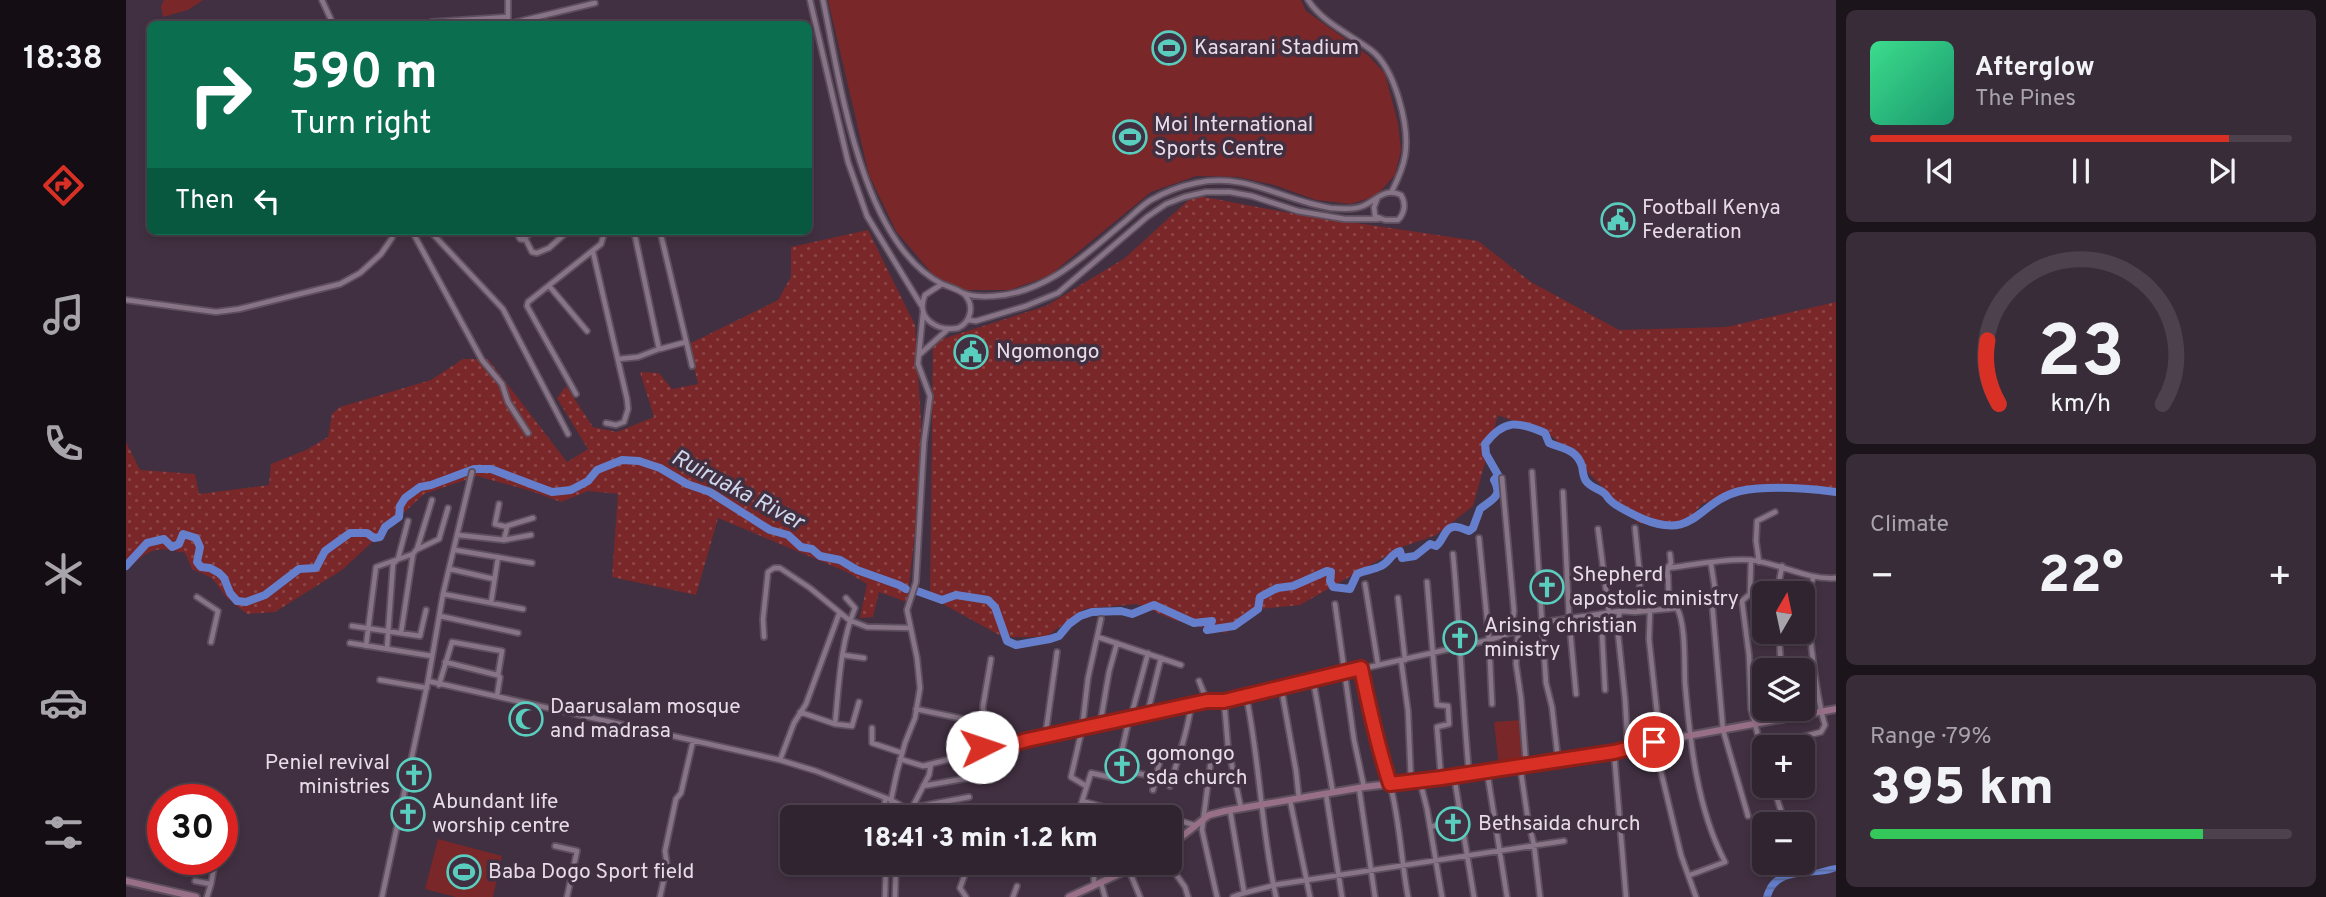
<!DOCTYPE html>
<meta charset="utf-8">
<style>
body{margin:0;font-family:Overpass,sans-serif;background:#392c39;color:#f1f3f6;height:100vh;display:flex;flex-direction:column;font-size:26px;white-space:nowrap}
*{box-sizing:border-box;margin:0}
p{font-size:23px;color:#a8a4ab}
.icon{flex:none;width:38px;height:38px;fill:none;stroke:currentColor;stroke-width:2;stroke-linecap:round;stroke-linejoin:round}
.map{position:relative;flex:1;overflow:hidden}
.side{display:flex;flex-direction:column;gap:10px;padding:10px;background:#1b141b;width:490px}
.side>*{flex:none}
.banner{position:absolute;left:21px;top:21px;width:665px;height:214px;border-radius:10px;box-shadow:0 4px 10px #0003,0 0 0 2px #4c414d;background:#0b6e4f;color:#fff;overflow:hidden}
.needle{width:46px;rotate:9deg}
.fabs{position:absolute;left:1626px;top:581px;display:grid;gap:14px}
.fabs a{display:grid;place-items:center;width:63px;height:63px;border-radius:10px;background:#312431;box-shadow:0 4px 10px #0003,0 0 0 2px #4c414d;font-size:35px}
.speed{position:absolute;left:21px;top:784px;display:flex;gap:14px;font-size:35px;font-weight:700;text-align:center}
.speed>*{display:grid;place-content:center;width:91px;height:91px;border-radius:50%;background:#312431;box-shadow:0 4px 10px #0003,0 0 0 2px #4c414d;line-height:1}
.speed .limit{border:10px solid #d22;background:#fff;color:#111}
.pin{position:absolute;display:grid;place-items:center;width:60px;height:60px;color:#fff;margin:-30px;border:4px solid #fff;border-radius:50%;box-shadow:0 2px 7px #0007}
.me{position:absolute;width:77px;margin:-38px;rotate:86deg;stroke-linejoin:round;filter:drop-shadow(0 0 5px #0008)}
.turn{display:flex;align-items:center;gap:24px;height:147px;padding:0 28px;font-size:32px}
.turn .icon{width:91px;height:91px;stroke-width:2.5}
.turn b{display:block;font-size:49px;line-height:60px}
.then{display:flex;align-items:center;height:66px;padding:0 28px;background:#0003;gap:14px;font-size:26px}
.big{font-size:52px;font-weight:800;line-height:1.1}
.side .card{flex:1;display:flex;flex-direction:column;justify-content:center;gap:10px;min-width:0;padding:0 24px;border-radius:10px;background:#392c39}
.side .dial{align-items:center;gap:0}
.dial svg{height:182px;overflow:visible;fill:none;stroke:#4c414d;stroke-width:7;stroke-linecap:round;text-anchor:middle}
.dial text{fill:#f1f3f6;stroke:none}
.song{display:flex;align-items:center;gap:21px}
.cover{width:84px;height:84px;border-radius:10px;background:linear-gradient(135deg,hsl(150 70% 55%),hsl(160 70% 35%))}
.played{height:7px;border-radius:4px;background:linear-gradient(90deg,#d93025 85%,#4c414d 85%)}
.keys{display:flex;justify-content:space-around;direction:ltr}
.heat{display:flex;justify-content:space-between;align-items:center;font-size:38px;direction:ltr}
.charge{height:10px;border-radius:5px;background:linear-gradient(90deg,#34c759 79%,#4c414d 0)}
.trip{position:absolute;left:654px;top:805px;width:402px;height:70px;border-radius:10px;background:#312431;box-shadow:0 4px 10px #0003,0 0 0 2px #4c414d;font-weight:800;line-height:70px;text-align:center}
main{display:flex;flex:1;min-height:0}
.tabs{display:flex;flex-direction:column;width:126px;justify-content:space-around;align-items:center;background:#140e14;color:#a8a4ab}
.tabs .icon{width:49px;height:49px}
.tabs .current{color:#d93025}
.tabs b{font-size:32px;color:#f1f3f6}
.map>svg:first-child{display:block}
</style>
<main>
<nav class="tabs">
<b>18:38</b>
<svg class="icon current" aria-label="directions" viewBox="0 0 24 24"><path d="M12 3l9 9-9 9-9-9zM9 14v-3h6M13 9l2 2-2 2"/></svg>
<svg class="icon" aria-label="music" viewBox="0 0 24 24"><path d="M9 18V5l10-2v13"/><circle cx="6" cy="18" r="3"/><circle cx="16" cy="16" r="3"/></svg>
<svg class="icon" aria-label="phone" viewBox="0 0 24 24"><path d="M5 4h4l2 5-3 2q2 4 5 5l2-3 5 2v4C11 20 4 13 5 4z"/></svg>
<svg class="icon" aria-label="climate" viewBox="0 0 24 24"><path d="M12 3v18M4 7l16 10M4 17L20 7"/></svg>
<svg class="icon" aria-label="car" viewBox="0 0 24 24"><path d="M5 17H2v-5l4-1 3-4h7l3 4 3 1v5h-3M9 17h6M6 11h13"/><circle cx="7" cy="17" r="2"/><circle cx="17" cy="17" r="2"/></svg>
<svg class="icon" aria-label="filters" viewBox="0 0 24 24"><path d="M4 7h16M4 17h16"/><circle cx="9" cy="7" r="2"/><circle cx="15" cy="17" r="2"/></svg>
</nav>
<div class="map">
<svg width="1710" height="897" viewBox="0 0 1710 897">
<defs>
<pattern id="grass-dots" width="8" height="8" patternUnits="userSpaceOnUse" patternTransform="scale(1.75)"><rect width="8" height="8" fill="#792728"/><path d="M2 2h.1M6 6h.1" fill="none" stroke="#8c4647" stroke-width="1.8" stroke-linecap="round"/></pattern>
<pattern id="water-rules" width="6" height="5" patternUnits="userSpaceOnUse" patternTransform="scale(1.75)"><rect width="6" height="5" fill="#657fcd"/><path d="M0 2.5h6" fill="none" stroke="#5a6a9d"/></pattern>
</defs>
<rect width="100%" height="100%" fill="#413041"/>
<path fill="url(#grass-dots)" d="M 1068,195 L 1169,214 L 1352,241 L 1405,282 L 1493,330 L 1600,327 L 1710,302 L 1710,496 L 1637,485 L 1576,504 L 1555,528 L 1512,523 L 1427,437 L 1372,415 L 1347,506 L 1310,535 L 1276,547 L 1174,605 L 1124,610 L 1100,633 L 1048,620 L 1011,604 L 958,609 L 920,637 L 877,637 L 804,597 L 807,342 L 920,306 L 999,258 Z
M 742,230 L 789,325 L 795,421 L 793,496 L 781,602 L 753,592 L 747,617 L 734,618 L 741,584 L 721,572 L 592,518 L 570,595 L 486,577 L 492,494 L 462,491 L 435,502 L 405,491 L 351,476 L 298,494 L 216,570 L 149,612 L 121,614 L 101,598 L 86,578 L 66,569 L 59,553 C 26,546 25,549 0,570 L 0,442 L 14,470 L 69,474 L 73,494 L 143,485 L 145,464 L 180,450 L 202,437 L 206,414 L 214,407 L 305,380 L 337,359 L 362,359 L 441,462 L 462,449 L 431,398 L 440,386 L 467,427 L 491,432 L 528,417 L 514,372 L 533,373 L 546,389 L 572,384 L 563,344 L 652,300 L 665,277 L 665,247 Z"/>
<path fill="#792728" d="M 38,0 L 77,0 L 62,10 L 37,17 L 35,6 Z
M 702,0 L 1175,0 L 1180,11 L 1243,56 L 1259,74 L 1272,123 L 1275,150 L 1269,175 L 1250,196 L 1225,204 L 1190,200 L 1148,185 L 1112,177 L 1070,176 L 1025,192 L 923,276 L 884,290 L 839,290 L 808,276 L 770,231 L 743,175 Z
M 1395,720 L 1399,763 L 1373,767 L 1368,722 Z
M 312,839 L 376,856 L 367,897 L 330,897 L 299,889 Z"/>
<path fill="url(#water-rules)" d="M 1710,865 L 1710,871 C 1689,880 1652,869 1645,897 L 1637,897 C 1645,868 1664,874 1688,870 C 1695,869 1702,866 1710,865 Z"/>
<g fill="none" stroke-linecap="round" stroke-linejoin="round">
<path stroke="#657fcd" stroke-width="8" d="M 0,566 L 21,543 L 38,539 L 46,547 L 53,544 L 57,534 L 70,538 L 74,547 L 71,562 L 75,567 L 84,568 L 93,573 L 98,578 L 104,593 L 111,601 L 120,602 L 139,595 L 173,569 L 190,568 L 199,551 L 224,533 L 241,533 L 248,538 L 254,537 L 259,527 L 273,517 L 274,506 L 279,498 L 294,487 L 305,485 L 348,469 L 365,469 L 426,492 L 445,490 L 462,481 L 471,470 L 496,460 L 513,461 L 534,468 L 561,484 L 584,492 L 644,530 L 662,535 L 675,547 L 686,549 L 694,556 L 714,560 L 731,570 L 773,585 L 780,589
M 791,591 L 816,600 L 830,595 L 862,600 L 869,607 L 881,641 L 890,645 L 924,639 L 933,636 L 943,624 L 954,616 L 966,612 L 995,611 L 1006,614 L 1028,605 L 1068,623 L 1086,621 L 1081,630 L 1108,626 L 1132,609 L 1134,597 L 1151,588 L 1167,586 L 1201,571 L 1205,572 L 1204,581 L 1207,587 L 1224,589 L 1231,574 C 1239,570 1247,570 1255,566 C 1264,562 1264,554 1274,551 L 1276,558 L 1289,556 L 1304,544 L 1310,546 C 1318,541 1318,525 1331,527 C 1335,527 1339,530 1343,531 L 1347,528 L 1354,509 C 1364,500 1378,497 1368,480 L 1372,475 L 1360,454 L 1359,444 C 1378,419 1392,421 1419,433 L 1423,443 C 1438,449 1450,449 1456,466 C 1457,471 1457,477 1460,481 C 1465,488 1472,488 1478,493 C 1481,495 1482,499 1485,501 C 1490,506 1510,516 1517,519 C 1570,541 1572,501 1614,491 C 1644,485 1679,488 1710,492"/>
<defs>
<path id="street" d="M 196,0 L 207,24
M 382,0 L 382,24
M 684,0 L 722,162 L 741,216 L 795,305
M 697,0 C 714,81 735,243 816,284
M 1182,0 C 1197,23 1224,34 1245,50 C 1269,68 1284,127 1279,156 C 1277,168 1271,181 1266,191
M 306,22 L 382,17
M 382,24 L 469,3
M 286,231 L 356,360 L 376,384 L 382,402 L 402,433
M 304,231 L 377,309 L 442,434
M 390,231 L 394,239 L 400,240 L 406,252 L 411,253 L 423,248 L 442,231
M 534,231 L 566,366
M 398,238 L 408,231
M 467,252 L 501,399 L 502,409 L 498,422 L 490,425 L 480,423
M 816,284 C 823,287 832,289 838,294 C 849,305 845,322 832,328 C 811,332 789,318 799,295 Z
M 424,287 L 461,331
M 837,293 C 848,297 857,297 868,296 C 920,293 958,256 996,224 C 1006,216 1015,206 1025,200 C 1039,192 1055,186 1070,183 C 1121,172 1157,201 1205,208 C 1215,209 1228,210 1237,206 C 1251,200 1259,187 1275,195 C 1280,203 1279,213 1272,220 L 1259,220 L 1249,216 L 1248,207 L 1252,197
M 0,300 L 90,312 L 113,309 L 214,284 L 234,273 L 255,254 L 266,238 L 268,231
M 842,320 L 850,321 L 900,306 L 932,293 L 1021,217 L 1040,204 L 1058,197 L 1080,192 L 1104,192 L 1126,196 L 1172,211 L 1219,219 L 1252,219
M 534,349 L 560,342
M 793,355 L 821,330
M 492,359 L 512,357 L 533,349 L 508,231
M 450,394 L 401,306 L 402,302 L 475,244 L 479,231
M 1406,472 L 1420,683 L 1426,707 L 1432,760
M 1376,478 L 1388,611 L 1387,619 L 1392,631 L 1390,664 L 1395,698 L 1400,764
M 1437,492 L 1443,618 L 1450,694
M 373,504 L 369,524 L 381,527 L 378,540
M 381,526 L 407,518
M 1509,528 L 1514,577 L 1513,611
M 1472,529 L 1483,613
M 332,535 L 378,540 L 405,535
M 1353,538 L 1363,640
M 291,549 L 306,500
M 329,550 L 406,563
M 1327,554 C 1334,628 1336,700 1343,773
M 1625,560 L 1624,594 L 1616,601 L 1623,655 L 1625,709 L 1638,758
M 1633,562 L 1630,541 L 1631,521 L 1649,512
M 1585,564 L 1590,596 L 1586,602 L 1597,730 L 1622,816
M 1542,567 L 1545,563 L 1544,554
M 324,569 L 368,579
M 1542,575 L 1543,609
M 1514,577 L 1541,576 L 1542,568 C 1566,565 1601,558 1624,560 C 1654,563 1680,580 1710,578
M 1301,582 L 1311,705 L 1322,706 L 1323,724 L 1311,727 L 1315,778
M 1239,584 L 1252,665
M 1651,593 L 1656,566
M 317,594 L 397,609
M 71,597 L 92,611 L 85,642
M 1272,598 L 1279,660
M 365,603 L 372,557
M 1209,604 L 1228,740 L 1238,787
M 1494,611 L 1491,624 L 1499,699 L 1502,749
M 1524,611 L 1523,639 L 1534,741 L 1530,751 L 1555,855 L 1570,897
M 1475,614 L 1479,690
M 314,616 L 392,633
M 226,626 L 294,636 L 300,610
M 1653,632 L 1655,670
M 275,633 L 287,554
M 638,637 L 637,619 L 642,572 L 648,568 L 654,568 L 684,588 L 723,620 L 741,627 L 784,628
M 972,637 L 1055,665
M 1363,640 L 1366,704
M 224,643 L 306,656
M 240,646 L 250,567 L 287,554 L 290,550 L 313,539 L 322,508
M 261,648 L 267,564 L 272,559 L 282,521
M 717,655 L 738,658
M 1275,660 L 1282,711 L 1285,781
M 319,662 L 371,675 L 374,677 L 371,696
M 1235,668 C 1243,708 1254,745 1264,784 C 1274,821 1275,860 1282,897
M 1187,679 L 1207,793
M 254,680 L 301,688
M 302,681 L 317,594 L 346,472
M 1073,681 L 1081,701
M 313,685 L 326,642 L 376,651 L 372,675
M 1155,686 L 1170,771 L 1173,799
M 1120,695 C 1134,762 1135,830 1150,897
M 1098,700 L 1102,747 L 1115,808
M 790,709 L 857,723
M 1022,711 L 1035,658
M 674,712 L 709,724 C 713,685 714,644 729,608 L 720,598
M 1008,717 L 1007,709 L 1022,653
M 709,724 L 726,726 L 733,702
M 974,725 L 983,672 L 991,643
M 746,728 L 746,743 L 776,753
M 919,738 L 931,652
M 1668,739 L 1695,732 L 1699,725 C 1691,702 1675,595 1688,577
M 996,750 L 1003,719
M 857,752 L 857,706 L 865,659
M 1488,752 L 1500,897
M 1053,754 L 1083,757 L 1085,760 L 1076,830 L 1091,897
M 774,759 L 797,766 L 900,740 L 1081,701 L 1098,700 L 1363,640 L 1418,622 L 1494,611 L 1509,612 L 1551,608 C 1560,625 1558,662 1559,683 C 1564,742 1571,809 1599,862 L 1564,875
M 654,760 L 668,723 L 680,704 L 713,614
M 1394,766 L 1402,820 L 1408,845 L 1414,897
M 1361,771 L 1381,897
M 1328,776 L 1348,897
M 1294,781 L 1301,809 L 1316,897
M 797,786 L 871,773 L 873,771 L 871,749
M 960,786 L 945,777 L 956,729 L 962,678 L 975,619
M 1044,786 C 1051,759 1062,733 1065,705
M 1647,786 L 1657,817
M 1233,788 L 1249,897
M 1027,790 L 1030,777
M 1200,794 L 1216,897
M 759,800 L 759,817
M 1164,800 L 1184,897
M 956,801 L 1014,817
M 785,808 L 843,797
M 785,810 L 803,775 L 805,764
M 1104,810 L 1118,892
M 766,817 L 765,800 L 771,772 L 779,743 L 789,718 L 794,688 L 791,658 L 781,610 L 790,582 L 798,442 L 804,396 L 792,364 L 797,313
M 863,817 L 907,808
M 951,817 L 965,773 L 997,780 L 1005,772 L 1030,777 L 1035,756 L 1052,758
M 1021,817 L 1023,812 L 1042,817
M 1045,818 L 1068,825
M 1304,827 L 1335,819
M 429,846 L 451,851 L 441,897
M 836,863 L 838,877 L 834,888 L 840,897
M 1042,863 L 1059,887 L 1062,897
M 1003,870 L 1014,897
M 69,881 L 85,884 L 81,897
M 975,883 L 979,897
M 85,884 L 88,867
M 968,885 L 968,863
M 256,897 L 302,681 L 654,760 L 690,771 L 765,800 L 774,805 L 783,817
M 534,897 L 541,865 L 539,851 L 550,799 L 555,793 L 567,741
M 759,897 L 760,863
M 769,897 L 770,863
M 887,897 L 891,886
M 1107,897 C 1120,891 1134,890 1148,885 L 1438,841"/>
<path id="secondary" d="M 1045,845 L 1083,815 L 1099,811 L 1238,787 L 1315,778 L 1488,752 L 1534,741 L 1710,709
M 0,881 L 70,897
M 943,897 L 1017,863"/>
</defs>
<use href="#street" stroke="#5d4f5d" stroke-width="8"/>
<use href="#secondary" stroke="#5d4f5d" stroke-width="10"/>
<use href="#street" stroke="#877487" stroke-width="4.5"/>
<use href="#secondary" stroke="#977088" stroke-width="6"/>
</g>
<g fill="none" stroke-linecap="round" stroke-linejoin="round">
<defs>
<path id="route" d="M 856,747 L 857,752 L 901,740 L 1081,701 L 1098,701 L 1235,668 C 1243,707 1252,747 1264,784 L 1315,778 L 1488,752 L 1528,742"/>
</defs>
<use href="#route" stroke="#8d1f18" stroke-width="18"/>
<use href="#route" stroke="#d93025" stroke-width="12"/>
</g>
<defs>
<symbol id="stadium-ring" viewBox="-11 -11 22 22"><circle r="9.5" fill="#413041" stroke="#5acebe" stroke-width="1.5"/><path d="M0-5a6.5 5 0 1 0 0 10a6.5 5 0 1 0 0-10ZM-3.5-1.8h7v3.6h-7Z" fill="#5acebe"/></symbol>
<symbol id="civic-ring" viewBox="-11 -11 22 22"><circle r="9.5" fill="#413041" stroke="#5acebe" stroke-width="1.5"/><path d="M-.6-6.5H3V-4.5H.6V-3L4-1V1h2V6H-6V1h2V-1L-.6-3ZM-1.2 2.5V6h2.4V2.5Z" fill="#5acebe"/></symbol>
<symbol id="church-ring" viewBox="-11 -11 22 22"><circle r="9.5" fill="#413041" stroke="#5acebe" stroke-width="1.5"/><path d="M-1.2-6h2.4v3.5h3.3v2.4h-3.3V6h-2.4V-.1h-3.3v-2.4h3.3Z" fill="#5acebe"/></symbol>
<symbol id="mosque-ring" viewBox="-11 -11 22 22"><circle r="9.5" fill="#413041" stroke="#5acebe" stroke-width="1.5"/><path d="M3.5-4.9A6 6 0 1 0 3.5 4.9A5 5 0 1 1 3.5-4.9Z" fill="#5acebe"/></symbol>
</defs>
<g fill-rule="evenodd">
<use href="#stadium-ring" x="1024" y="29" width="38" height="38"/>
<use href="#stadium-ring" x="985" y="118" width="38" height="38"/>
<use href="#civic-ring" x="1473" y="201" width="38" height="38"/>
<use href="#civic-ring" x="826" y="333" width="38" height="38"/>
<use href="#church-ring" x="1402" y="568" width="38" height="38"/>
<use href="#church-ring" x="1315" y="619" width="38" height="38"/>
<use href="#mosque-ring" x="381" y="700" width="38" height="38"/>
<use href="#church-ring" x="977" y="747" width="38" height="38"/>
<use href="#church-ring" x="269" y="756" width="38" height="38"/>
<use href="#church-ring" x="263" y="795" width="38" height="38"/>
<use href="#church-ring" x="1308" y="805" width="38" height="38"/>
<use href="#stadium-ring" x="319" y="853" width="38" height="38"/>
</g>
<g text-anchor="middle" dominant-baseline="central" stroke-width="7" stroke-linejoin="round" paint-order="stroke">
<g font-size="21" fill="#e7dce7" stroke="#413041" text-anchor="start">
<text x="1068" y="48">Kasarani Stadium</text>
<text x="1028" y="125">Moi International<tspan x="1028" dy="24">Sports Centre</tspan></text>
<text x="1516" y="208">Football Kenya<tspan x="1516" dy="24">Federation</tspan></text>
<text x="870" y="352">Ngomongo</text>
<text x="1446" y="575">Shepherd<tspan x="1446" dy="24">apostolic ministry</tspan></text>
<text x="1358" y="626">Arising christian<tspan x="1358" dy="24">ministry</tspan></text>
<text x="424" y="707">Daarusalam mosque<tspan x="424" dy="24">and madrasa</tspan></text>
<text x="1020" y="754">gomongo<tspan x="1020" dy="24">sda church</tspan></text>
<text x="264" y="763" text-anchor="end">Peniel revival<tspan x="264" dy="24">ministries</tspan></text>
<text x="306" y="802">Abundant life<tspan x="306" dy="24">worship centre</tspan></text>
<text x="1352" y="824">Bethsaida church</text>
<text x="362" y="872">Baba Dogo Sport field</text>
</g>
<g font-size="23" font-style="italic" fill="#ced7ec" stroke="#413041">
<text transform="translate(611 491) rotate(28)">Ruiruaka River</text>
</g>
</g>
</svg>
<div class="fabs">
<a><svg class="needle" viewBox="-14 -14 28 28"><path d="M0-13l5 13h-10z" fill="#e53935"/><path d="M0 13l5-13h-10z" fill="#a8a4ab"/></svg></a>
<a><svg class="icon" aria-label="layers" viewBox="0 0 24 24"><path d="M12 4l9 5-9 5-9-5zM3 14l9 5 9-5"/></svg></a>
<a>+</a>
<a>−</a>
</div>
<div class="speed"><div class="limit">30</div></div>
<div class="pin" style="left:1528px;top:742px;background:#d93025"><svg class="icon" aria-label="arrive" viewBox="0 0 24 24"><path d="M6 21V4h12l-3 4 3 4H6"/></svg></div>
<svg class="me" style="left:856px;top:747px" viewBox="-20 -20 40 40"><circle r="19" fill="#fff"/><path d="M0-13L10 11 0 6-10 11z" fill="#d93025"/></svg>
<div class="trip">18:41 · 3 min · 1.2 km</div>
<div class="banner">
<div class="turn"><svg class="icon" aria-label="right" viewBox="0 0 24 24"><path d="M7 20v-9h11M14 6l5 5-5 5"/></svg><div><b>590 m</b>Turn right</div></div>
<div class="then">Then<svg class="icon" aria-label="left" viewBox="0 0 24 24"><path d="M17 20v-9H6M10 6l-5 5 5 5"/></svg></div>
</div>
</div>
<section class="side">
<div class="card">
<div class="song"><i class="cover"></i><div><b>Afterglow</b><p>The Pines</p></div></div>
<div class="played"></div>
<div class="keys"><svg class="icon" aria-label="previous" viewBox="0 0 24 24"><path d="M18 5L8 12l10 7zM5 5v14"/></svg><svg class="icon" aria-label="pause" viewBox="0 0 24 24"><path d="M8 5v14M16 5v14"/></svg><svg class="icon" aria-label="next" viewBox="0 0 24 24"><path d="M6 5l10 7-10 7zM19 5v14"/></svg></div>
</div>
<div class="card dial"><svg viewBox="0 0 100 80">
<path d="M14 69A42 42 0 1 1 86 69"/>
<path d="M14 69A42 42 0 0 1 9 41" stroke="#d93025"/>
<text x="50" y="56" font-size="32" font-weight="700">23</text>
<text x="50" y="72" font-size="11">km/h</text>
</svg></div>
<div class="card"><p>Climate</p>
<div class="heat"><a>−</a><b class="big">22°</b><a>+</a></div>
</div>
<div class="card"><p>Range · 79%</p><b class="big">395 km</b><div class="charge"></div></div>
</section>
</main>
